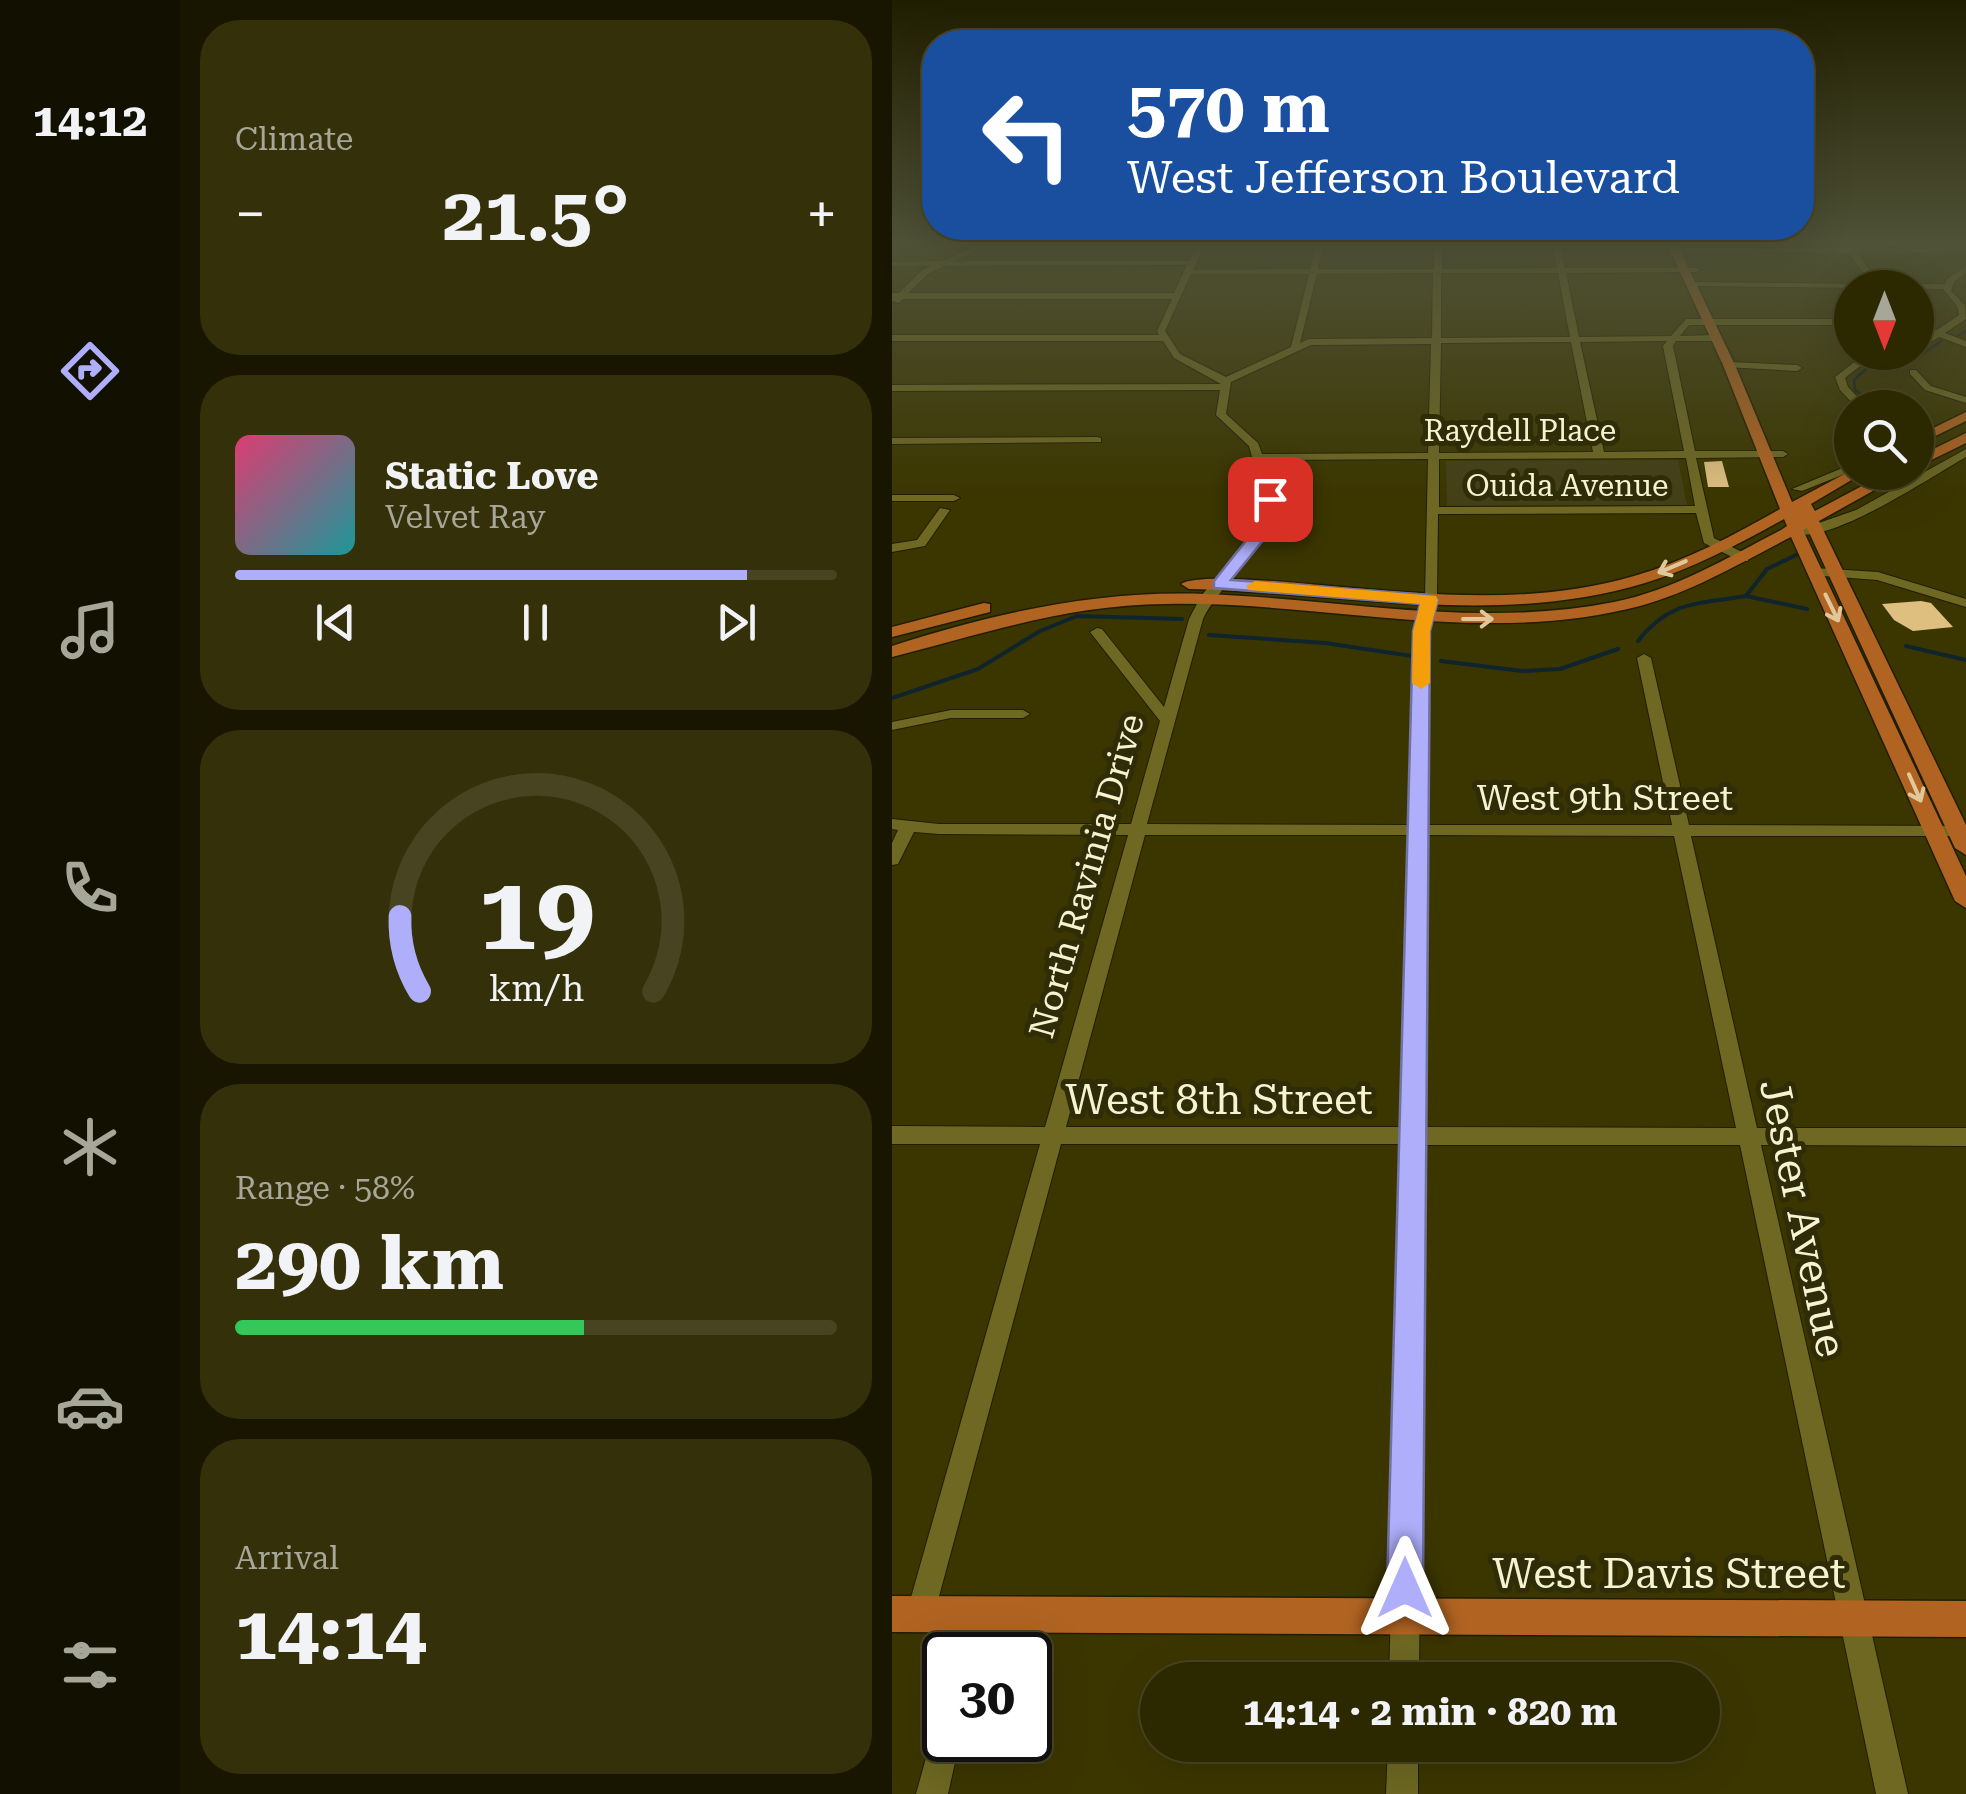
<!DOCTYPE html>
<meta charset="utf-8">
<style>
body{margin:0;font-family:"Roboto Serif",serif;background:#34300a;color:#f1f3f6;height:100vh;display:flex;flex-direction:column;font-size:38px;white-space:nowrap}
*{box-sizing:border-box;margin:0}
p{font-size:32px;color:#a6a699}
.icon{flex:none;width:55px;height:55px;fill:none;stroke:currentColor;stroke-width:2;stroke-linecap:round;stroke-linejoin:round}
.map{position:relative;flex:1;overflow:hidden}
.side{display:flex;flex-direction:column;gap:20px;padding:20px;background:#181600;width:712px}
.side>*{flex:none}
.top-card{position:absolute;left:30px;top:30px;width:892px;height:210px;border-radius:40px;box-shadow:0 10px 40px #0002,0 0 0 2px #484422;background:#1a4fa0;color:#fff;overflow:hidden}
.needle{width:65px;rotate:180deg}
.tools{position:absolute;left:942px;top:270px;display:grid;gap:20px}
.tools a{display:grid;place-items:center;width:100px;height:100px;border-radius:50%;background:#2c2800;box-shadow:0 10px 40px #0002,0 0 0 2px #484422;font-size:50px}
.speed{position:absolute;left:30px;top:1632px;display:flex;gap:20px;font-size:50px;font-weight:700;text-align:center}
.speed>*{display:grid;place-content:center;width:130px;height:130px;border-radius:50%;background:#2c2800;box-shadow:0 10px 40px #0002,0 0 0 2px #484422;line-height:1}
.speed .limit{border:5px solid #111;border-radius:15px;background:#fff;color:#111}
.pin{position:absolute;display:grid;place-items:center;width:85px;height:85px;color:#fff;margin:-42px;border-radius:20px;box-shadow:0 5px 15px #0006}
.me{position:absolute;width:110px;margin:-55px;rotate:0deg;stroke-linejoin:round;filter:drop-shadow(0 0 8px #0008)}
.turn{display:flex;align-items:center;gap:35px;height:210px;padding:0 40px;font-size:45px}
.turn .icon{width:130px;height:130px;stroke-width:2.5}
.turn b{display:block;font-size:70px;line-height:85px}
.big{font-size:75px;font-weight:700;line-height:1.1}
.side .card{flex:1;display:flex;flex-direction:column;justify-content:center;gap:15px;min-width:0;padding:0 35px;border-radius:40px;background:#34300a}
.side .dial{align-items:center;gap:0}
.dial svg{height:260px;overflow:visible;fill:none;stroke:#484422;stroke-width:7;stroke-linecap:round;text-anchor:middle}
.dial text{fill:#f1f3f6;stroke:none}
.song{display:flex;align-items:center;gap:30px}
.cover{width:120px;height:120px;border-radius:15px;background:linear-gradient(135deg,hsl(340 70% 55%),hsl(180 70% 35%))}
.played{height:10px;border-radius:5px;background:linear-gradient(90deg,#aeaefa 85%,#484422 85%)}
.keys{display:flex;justify-content:space-around;direction:ltr}
.heat{display:flex;justify-content:space-between;align-items:center;font-size:55px;direction:ltr}
.charge{height:15px;border-radius:8px;background:linear-gradient(90deg,#34c759 58%,#484422 0)}
.trip{position:absolute;left:248px;top:1662px;width:580px;height:100px;border-radius:50px;background:#2c2800;box-shadow:0 10px 40px #0002,0 0 0 2px #484422;font-weight:700;line-height:100px;text-align:center}
main{display:flex;flex:1;min-height:0}
.menu{display:flex;flex-direction:column;width:180px;justify-content:space-around;align-items:center;background:#121000;color:#a6a699}
.menu .icon{width:70px;height:70px}
.menu .selected{color:#aeaefa}
.menu b{font-size:45px;color:#f1f3f6}
.map>svg:first-child{display:block}
</style>
<main>
<nav class="menu">
<b>14:12</b>
<svg class="icon selected" aria-label="directions" viewBox="0 0 24 24"><path d="M12 3l9 9-9 9-9-9zM9 14v-3h6M13 9l2 2-2 2"/></svg>
<svg class="icon" aria-label="music" viewBox="0 0 24 24"><path d="M9 18V5l10-2v13"/><circle cx="6" cy="18" r="3"/><circle cx="16" cy="16" r="3"/></svg>
<svg class="icon" aria-label="phone" viewBox="0 0 24 24"><path d="M5 4h4l2 5-3 2q2 4 5 5l2-3 5 2v4C11 20 4 13 5 4z"/></svg>
<svg class="icon" aria-label="climate" viewBox="0 0 24 24"><path d="M12 3v18M4 7l16 10M4 17L20 7"/></svg>
<svg class="icon" aria-label="car" viewBox="0 0 24 24"><path d="M5 17H2v-5l4-1 3-4h7l3 4 3 1v5h-3M9 17h6M6 11h13"/><circle cx="7" cy="17" r="2"/><circle cx="17" cy="17" r="2"/></svg>
<svg class="icon" aria-label="filters" viewBox="0 0 24 24"><path d="M4 7h16M4 17h16"/><circle cx="9" cy="7" r="2"/><circle cx="15" cy="17" r="2"/></svg>
</nav>
<section class="side">
<div class="card"><p>Climate</p>
<div class="heat"><a>−</a><b class="big">21.5°</b><a>+</a></div>
</div>
<div class="card">
<div class="song"><i class="cover"></i><div><b>Static Love</b><p>Velvet Ray</p></div></div>
<div class="played"></div>
<div class="keys"><svg class="icon" aria-label="previous" viewBox="0 0 24 24"><path d="M18 5L8 12l10 7zM5 5v14"/></svg><svg class="icon" aria-label="pause" viewBox="0 0 24 24"><path d="M8 5v14M16 5v14"/></svg><svg class="icon" aria-label="next" viewBox="0 0 24 24"><path d="M6 5l10 7-10 7zM19 5v14"/></svg></div>
</div>
<div class="card dial"><svg viewBox="0 0 100 80">
<path d="M14 69A42 42 0 1 1 86 69"/>
<path d="M14 69A42 42 0 0 1 8 46" stroke="#aeaefa"/>
<text x="50" y="56" font-size="32" font-weight="700">19</text>
<text x="50" y="72" font-size="11">km/h</text>
</svg></div>
<div class="card"><p>Range · 58%</p><b class="big">290 km</b><div class="charge"></div></div>
<div class="card"><p>Arrival</p><b class="big">14:14</b></div>
</section>
<div class="map">
<svg width="1074" height="1794" viewBox="0 0 1074 1794">
<rect width="100%" height="100%" fill="#3b3600"/>
<path fill="#433f16" d="M 786,460 L 795,505 L 555,506 L 554,461 Z"/>
<g fill="none" stroke-linecap="round" stroke-linejoin="round">
<path stroke="#0f242c" stroke-width="2.5" d="M 1071,288 L 1074,285
M 1065,336 L 1074,331
M 988,408 L 963,390 L 962,380 L 975,368 L 1025,358 L 1049,341"/>
<path stroke="#0f242c" stroke-width="4" d="M 854,596 L 915,609
M 317,635 L 433,643 L 520,656
M 746,641 C 778,600 807,604 854,596 L 875,569 L 904,555
M 1014,646 L 1074,660
M 549,661 L 630,671 L 668,669 L 726,649
M 0,698 L 86,669 L 148,631 L 185,616 L 290,619"/>
</g>
<path fill="#dfbf80" d="M 830,461 L 837,487 L 816,487 L 812,462 Z
M 1029,601 L 1039,603 L 1061,627 L 1021,631 L 1002,620 L 990,604 Z"/>
<g fill="none" stroke-linecap="round" stroke-linejoin="round">
<defs>
<path id="minor" d="M 84,246 L 94,246 L 63,261 L 297,261 L 304,246 L 312,246 L 301,270 L 418,269 L 424,246 L 432,246 L 426,269 L 542,269 L 542,246 L 550,246 L 550,269 L 665,268 L 660,246 L 668,246 L 673,268 L 804,268 L 808,270 L 804,272 L 674,273 L 687,337 L 779,336 L 794,319 L 960,319 L 960,325 L 797,325 L 788,336 L 823,335 L 828,338 L 823,341 L 784,341 L 781,346 L 803,451 L 891,451 L 896,454 L 891,457 L 804,458 L 822,538 L 856,555 L 856,561 L 848,561 L 812,543 L 804,513 L 546,514 L 545,595 L 537,631 L 535,825 L 780,825 L 745,658 L 752,654 L 759,658 L 797,825 L 1066,826 L 1074,830 L 1072,835 L 1066,836 L 799,836 L 865,1128 L 1074,1128 L 1074,1146 L 869,1145 L 1016,1794 L 984,1794 L 848,1145 L 532,1145 L 527,1680 L 497,1680 L 511,1144 L 169,1144 L 42,1615 L 38,1625 L 28,1629 L 18,1625 L 14,1615 L 148,1144 L 0,1144 L 0,1126 L 153,1127 L 236,835 L 47,834 L 22,832 L 6,864 L 0,865 L 0,843 L 6,830 L 0,829 L 0,819 L 47,824 L 239,824 L 268,721 L 198,632 L 205,628 L 210,629 L 272,707 L 297,619 L 309,596 L 363,532 L 372,499 L 357,446 L 324,415 L 328,390 L 0,391 L 0,385 L 329,384 L 282,358 L 271,341 L 0,341 L 0,335 L 267,335 L 265,331 L 280,299 L 11,299 L 7,303 L 0,301 L 0,293 L 7,293 L 30,270 L 39,266 L 0,266 L 0,262 L 50,261 ZM 295,265 L 282,293 L 16,293 L 36,274 L 52,266 ZM 541,273 L 540,338 L 417,339 L 408,343 L 425,274 ZM 549,273 L 666,273 L 678,337 L 549,338 ZM 299,274 L 417,274 L 399,347 L 334,377 L 288,354 L 273,331 ZM 775,341 L 771,346 L 792,451 L 712,452 L 688,342 ZM 679,342 L 701,452 L 547,453 L 549,343 ZM 539,344 L 536,453 L 370,454 L 366,443 L 334,414 L 339,382 L 419,345 ZM 794,458 L 803,506 L 547,507 L 547,459 ZM 536,459 L 533,595 L 523,631 L 518,825 L 255,824 L 311,619 C 329,582 385,541 384,498 C 383,487 375,472 372,460 ZM 253,835 L 518,835 L 511,1127 L 174,1127 ZM 535,835 L 782,836 L 844,1128 L 532,1127 Z
M 951,246 L 1027,249 L 1074,246 L 1074,249 L 1027,253 L 965,253 L 989,284 L 1053,284 L 1055,279 L 1074,266 L 1074,272 L 1062,282 L 1059,291 L 1073,305 L 1074,319 L 1053,333 L 1074,341 L 1074,347 L 1047,337 L 1025,351 L 1025,344 L 1039,334 L 1025,329 L 1025,323 L 1045,330 L 1067,315 L 1065,306 L 1051,289 L 797,286 L 793,284 L 797,282 L 980,284 L 956,253 L 782,252 L 778,250 L 782,248 L 953,248 Z
M 1002,352 L 1019,352 L 967,367 L 953,378 L 956,387 L 976,408 L 965,408 L 948,390 L 943,377 L 961,363 Z
M 837,362 L 905,365 L 910,368 L 905,371 L 834,367 L 834,363 Z
M 1018,370 L 1024,370 L 1039,386 L 1074,397 L 1074,403 L 1033,390 L 1018,374 Z
M 205,437 L 209,438 L 209,442 L 0,444 L 0,438 Z
M 1074,449 L 1074,457 C 1042,475 932,549 901,532 L 964,510 Z
M 960,464 L 960,471 L 910,491 L 900,489 Z
M 0,495 L 62,495 L 68,498 L 62,501 L 0,501 Z
M 48,508 L 58,510 L 33,546 L 0,552 L 0,544 L 25,540 Z
M 923,568 L 986,572 L 1074,599 L 1074,607 L 985,580 L 919,575 L 917,572 Z
M 59,710 L 131,710 L 138,714 L 131,718 L 59,718 L 0,730 L 0,722 Z
M 83,1601 L 93,1605 L 97,1615 L 88,1655 L 60,1655 L 73,1605 Z
M 52,1725 L 52,1740 L 68,1740 L 56,1794 L 24,1794 L 42,1729 Z
M 496,1745 L 526,1745 L 526,1794 L 494,1794 Z"/>
<path id="major" d="M 776,246 L 786,246 L 843,365 L 900,502 L 960,470 L 960,472 L 973,472 L 919,504 L 923,511 L 996,472 L 1015,472 L 927,521 L 1074,825 L 1074,855 L 1063,848 L 915,528 L 911,530 L 1074,876 L 1074,908 L 1063,901 L 899,537 C 850,562 802,591 748,606 C 591,647 432,601 274,604 C 174,605 94,633 0,657 L 0,646 C 101,613 206,590 313,594 C 449,599 586,629 722,602 C 782,590 835,558 889,530 L 895,526 L 892,519 C 847,544 802,568 753,583 C 605,628 448,592 297,589 L 289,584 C 305,572 413,584 439,586 C 540,595 644,605 742,576 C 794,561 842,535 888,509 L 831,365 Z
M 1074,412 L 1074,421 L 1025,445 L 1025,436 Z
M 1074,433 L 1074,443 L 1025,467 L 1025,457 Z
M 92,603 L 98,604 L 98,612 L 0,637 L 0,627 Z
M 0,1596 L 1074,1601 L 1074,1637 L 0,1632 Z"/>
</defs>
<use href="#minor" stroke="#211d00" stroke-width="2"/>
<use href="#major" stroke="#211d00" stroke-width="3"/>
<use href="#minor" fill="#6e6823" fill-rule="evenodd"/>
<use href="#major" fill="#b16422" fill-rule="evenodd"/>
</g>
<defs><path id="oneway-shaft" d="M-6 0H5M1.5-3L5.5 0L1.5 3" fill="none" stroke-width="1.6" stroke-linecap="round" stroke-linejoin="round" transform="scale(2.5)"/></defs>
<g stroke="#e1c89c">
<use href="#oneway-shaft" transform="translate(780 567) rotate(157)"/>
<use href="#oneway-shaft" transform="translate(940 608) rotate(64)"/>
<use href="#oneway-shaft" transform="translate(586 619)"/>
<use href="#oneway-shaft" transform="translate(1023 788) rotate(66)"/>
</g>
<linearGradient id="sky" x2="0" y2="1"><stop stop-color="#201e00"/><stop offset="0.49" stop-color="#4f5237"/><stop offset="1" stop-color="#4f5237" stop-opacity="0"/></linearGradient>
<rect width="1074" height="497" fill="url(#sky)"/>
<path fill="#aeaefa" stroke="#7171a2" stroke-width="2.5" d="M 378,494 L 386,499 L 377,533 L 339,580 L 538,595 L 546,600 L 538,631 L 531,1588 L 526,1600 L 513,1606 L 500,1600 L 495,1588 L 521,631 L 528,604 L 322,588 L 322,581 L 361,532 L 371,499 Z"/>
<path fill="#f59e0b" d="M 363,581 L 544,596 L 546,600 L 538,631 L 538,683 L 529,689 L 520,683 L 521,631 L 528,604 L 357,590 L 354,586 Z"/>
<g text-anchor="middle" dominant-baseline="central" stroke-width="10" stroke-linejoin="round" paint-order="stroke">
<g font-size="30" fill="#f5f3d0" stroke="#2f2c07">
<text x="628" y="430">Raydell Place</text>
<text x="675" y="485">Ouida Avenue</text>
</g>
<g font-size="35" fill="#f5f3d0" stroke="#2f2c07">
<text x="713" y="798">West 9th Street</text>
<text transform="translate(195 876) rotate(-74)">North Ravinia Drive</text>
</g>
<g font-size="42" fill="#f5f3d0" stroke="#2f2c07">
<text x="327" y="1099">West 8th Street</text>
<text transform="translate(911 1218) rotate(78)">Jester Avenue</text>
<text x="777" y="1573">West Davis Street</text>
</g>
</g>
</svg>
<div class="tools">
<a><svg class="needle" viewBox="-14 -14 28 28"><path d="M0-13l5 13h-10z" fill="#e53935"/><path d="M0 13l5-13h-10z" fill="#a6a699"/></svg></a>
<a><svg class="icon" aria-label="search" viewBox="0 0 24 24"><circle cx="10" cy="10" r="6"/><path d="M15 15l6 6"/></svg></a>
</div>
<div class="speed"><div class="limit">30</div></div>
<div class="pin" style="left:378px;top:499px;background:#d93025"><svg class="icon" aria-label="arrive" viewBox="0 0 24 24"><path d="M6 21V4h12l-3 4 3 4H6"/></svg></div>
<svg class="me" style="left:513px;top:1588px" viewBox="-20 -20 40 40"><path d="M0-17L14 15 0 8-14 15z" fill="#aeaefa" stroke="#fff" stroke-width="4"/></svg>
<div class="trip">14:14 · 2 min · 820 m</div>
<div class="top-card">
<div class="turn"><svg class="icon" aria-label="left" viewBox="0 0 24 24"><path d="M17 20v-9H6M10 6l-5 5 5 5"/></svg><div><b>570 m</b>West Jefferson Boulevard</div></div>
</div>
</div>
</main>
